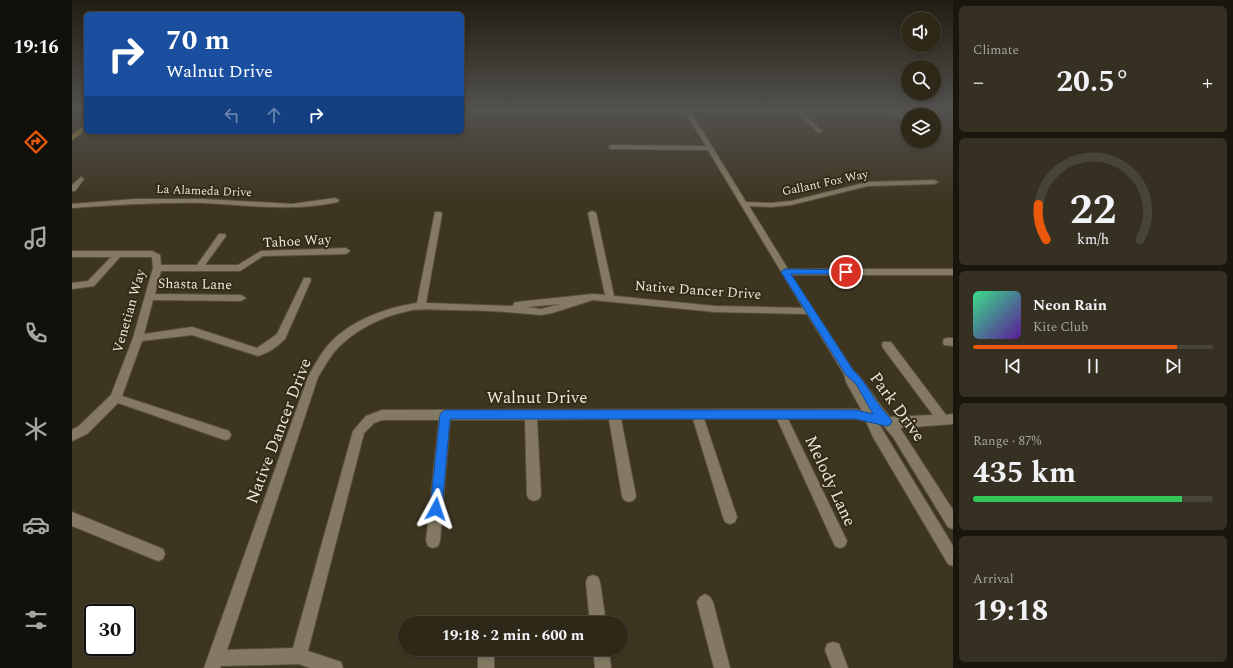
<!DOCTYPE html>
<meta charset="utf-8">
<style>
body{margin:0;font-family:Spectral,serif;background:#363022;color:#f1f3f6;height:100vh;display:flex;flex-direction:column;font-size:15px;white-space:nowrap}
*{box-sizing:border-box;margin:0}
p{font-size:13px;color:#a7a6a2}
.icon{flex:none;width:22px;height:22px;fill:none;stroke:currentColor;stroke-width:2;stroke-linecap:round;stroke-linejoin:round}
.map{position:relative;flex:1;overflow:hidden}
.details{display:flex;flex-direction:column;gap:6px;padding:6px;background:#19160e;width:280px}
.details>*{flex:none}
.top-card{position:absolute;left:12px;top:12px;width:380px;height:122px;border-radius:6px;box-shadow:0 2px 6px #0003,0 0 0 1px #494438;background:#1a4fa0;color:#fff;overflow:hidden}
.fabs{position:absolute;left:829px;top:12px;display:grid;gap:8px}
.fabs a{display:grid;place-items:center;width:40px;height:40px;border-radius:50%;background:#2e2819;box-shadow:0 2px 6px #0003,0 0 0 1px #494438;font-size:20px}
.speed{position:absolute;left:12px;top:604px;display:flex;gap:8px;font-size:20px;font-weight:700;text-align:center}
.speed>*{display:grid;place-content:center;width:52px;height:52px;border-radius:50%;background:#2e2819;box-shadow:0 2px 6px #0003,0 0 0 1px #494438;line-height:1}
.speed .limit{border:2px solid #111;border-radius:6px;background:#fff;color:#111}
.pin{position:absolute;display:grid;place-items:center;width:34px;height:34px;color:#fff;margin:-17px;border:2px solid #fff;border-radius:50%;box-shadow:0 1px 4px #0007}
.me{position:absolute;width:44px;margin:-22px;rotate:5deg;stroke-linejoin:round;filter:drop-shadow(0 0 3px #0008)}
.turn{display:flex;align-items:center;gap:14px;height:84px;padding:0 16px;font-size:18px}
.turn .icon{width:52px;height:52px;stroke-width:2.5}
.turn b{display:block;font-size:28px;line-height:34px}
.lanes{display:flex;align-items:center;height:38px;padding:0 16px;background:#0003;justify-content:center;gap:20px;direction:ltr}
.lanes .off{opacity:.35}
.big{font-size:30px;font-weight:700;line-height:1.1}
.details .widget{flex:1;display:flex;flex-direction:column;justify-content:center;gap:6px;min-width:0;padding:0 14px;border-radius:6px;background:#363022}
.details .dial{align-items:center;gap:0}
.dial svg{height:104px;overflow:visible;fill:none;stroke:#494438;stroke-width:7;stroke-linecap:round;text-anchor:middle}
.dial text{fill:#f1f3f6;stroke:none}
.song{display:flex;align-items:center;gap:12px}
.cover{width:48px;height:48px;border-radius:6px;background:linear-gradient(135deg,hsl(150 70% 55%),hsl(270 70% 35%))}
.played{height:4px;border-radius:2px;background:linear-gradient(90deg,#ea580c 85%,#494438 85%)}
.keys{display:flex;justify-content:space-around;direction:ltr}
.heat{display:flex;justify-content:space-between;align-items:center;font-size:22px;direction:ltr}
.charge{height:6px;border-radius:3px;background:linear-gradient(90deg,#34c759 87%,#494438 0)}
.trip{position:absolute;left:326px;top:616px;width:230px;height:40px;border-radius:20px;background:#2e2819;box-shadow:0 2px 6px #0003,0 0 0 1px #494438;font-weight:700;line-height:40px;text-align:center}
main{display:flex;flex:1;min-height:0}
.menu{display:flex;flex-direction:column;width:72px;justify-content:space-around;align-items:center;background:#12100a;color:#a7a6a2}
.menu .icon{width:28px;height:28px}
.menu .current{color:#ea580c}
.menu b{font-size:18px;color:#f1f3f6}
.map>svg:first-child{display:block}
</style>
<main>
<nav class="menu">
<b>19:16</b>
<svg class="icon current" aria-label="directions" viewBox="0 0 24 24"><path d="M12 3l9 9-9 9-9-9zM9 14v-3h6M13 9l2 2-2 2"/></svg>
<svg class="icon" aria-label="music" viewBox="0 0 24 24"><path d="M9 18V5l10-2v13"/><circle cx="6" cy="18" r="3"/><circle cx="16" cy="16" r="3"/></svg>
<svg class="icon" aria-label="phone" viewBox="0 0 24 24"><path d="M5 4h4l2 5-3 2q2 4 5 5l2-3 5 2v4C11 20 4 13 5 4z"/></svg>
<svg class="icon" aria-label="climate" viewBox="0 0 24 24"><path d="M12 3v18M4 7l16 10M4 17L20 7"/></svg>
<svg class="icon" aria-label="car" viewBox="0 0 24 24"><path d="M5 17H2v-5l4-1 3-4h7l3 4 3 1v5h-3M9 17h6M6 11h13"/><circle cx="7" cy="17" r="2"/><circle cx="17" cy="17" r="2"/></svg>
<svg class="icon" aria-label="filters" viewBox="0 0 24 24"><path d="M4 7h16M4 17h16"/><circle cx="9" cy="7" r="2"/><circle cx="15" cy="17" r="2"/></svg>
</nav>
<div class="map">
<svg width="881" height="668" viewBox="0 0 881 668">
<rect width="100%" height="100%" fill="#3e3521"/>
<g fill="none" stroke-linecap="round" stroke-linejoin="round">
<defs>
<path id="minor" d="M 390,108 L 874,109 L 874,111 L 872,112 L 826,112 L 836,119 L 836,124 L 819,112 L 730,112 L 749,130 L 750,131 L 747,133 L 724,112 L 619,112 L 674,202 L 699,203 L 719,201 L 796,182 L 862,180 L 866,182 L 862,184 L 796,186 L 719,205 L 699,207 L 677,206 L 716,269 L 881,269 L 881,275 L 719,275 L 781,370 C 796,384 804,402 818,417 L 861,415 L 811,348 L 810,345 L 811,342 L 819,342 L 874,415 L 881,414 L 881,424 L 828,428 L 881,510 L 881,529 L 876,527 L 821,437 L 811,425 L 807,424 L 881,546 L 881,566 L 876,564 L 801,437 L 794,421 L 784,419 L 716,419 L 775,541 L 773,546 L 768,548 L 763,546 L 705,419 L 632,419 L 665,517 L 663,522 L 658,524 L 653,522 L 651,517 L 621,419 L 549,419 L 564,496 L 562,500 L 557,502 L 552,500 L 550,496 L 537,419 L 465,420 L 469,495 L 467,499 L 462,501 L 457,499 L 455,495 L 453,420 L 378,420 L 368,541 L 366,546 L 361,548 L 356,546 L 354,541 L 367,420 L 310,420 L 302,423 L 292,433 L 236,651 L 269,662 L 271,668 L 238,668 L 227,664 L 149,666 L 148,668 L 132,668 L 236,377 C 243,364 251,349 262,339 C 283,319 317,307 345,303 L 363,212 L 369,212 L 370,214 L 354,303 L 441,306 L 442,303 L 445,302 L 521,294 L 533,295 L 516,213 L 520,211 L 524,213 L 542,296 L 643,306 L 731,308 L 636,150 L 539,149 L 536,147 L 539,145 L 634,146 L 613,112 L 390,112 ZM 521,300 L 643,312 L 735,314 L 772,374 L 774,382 L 790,411 L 784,409 L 310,410 L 294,416 L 281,431 L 221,648 L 155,650 L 246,377 C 253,366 260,352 271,343 C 289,327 312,316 336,311 C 349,308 364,310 378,310 C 408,310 439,312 469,315 L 480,313 ZM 489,304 L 469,309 L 454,307 Z
M 9,177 L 12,179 L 3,191 L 0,191 L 0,185 Z
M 263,198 L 267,200 L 266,202 C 221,212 177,205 131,203 C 87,202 44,205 0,208 L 0,204 L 63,199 L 131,199 L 220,204 Z
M 147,234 L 153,234 L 154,236 L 133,265 L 166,265 L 189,251 L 274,248 L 278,251 L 274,254 L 191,256 L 168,271 L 89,271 L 83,294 L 169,295 L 174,298 L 169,301 L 81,300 L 72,334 L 120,327 L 185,348 L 205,334 L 232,278 L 238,278 L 239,280 L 213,339 C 206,346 196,353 186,356 L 120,335 L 70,341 L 50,396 L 157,431 L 159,435 L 157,439 L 153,440 L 46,403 L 15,434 L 0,441 L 0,430 L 7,426 L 39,395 L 61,338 L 81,268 L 80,257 L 48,257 L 22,286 L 0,289 L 0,283 L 16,281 L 39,257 L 0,257 L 0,251 L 80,251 L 88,255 L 89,265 L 125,265 Z
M 876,338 L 881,338 L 881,346 L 872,345 L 871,342 L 872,339 Z
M 0,512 L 91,549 L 93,554 L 91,559 L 86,561 L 0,526 Z
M 521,575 L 526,577 L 528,582 L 534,623 L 518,623 L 514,582 L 516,577 Z
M 633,594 L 638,597 L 641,602 L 658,668 L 642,668 L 625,602 L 628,597 Z
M 761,642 L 767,644 L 776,668 L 760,668 L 753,650 L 755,644 Z
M 406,649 L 422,649 L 422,668 L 406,668 Z
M 521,649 L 537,649 L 539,668 L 523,668 Z"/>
<path id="major" d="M 14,124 L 14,129 L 0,140 L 0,135 Z"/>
</defs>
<use href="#minor" stroke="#58503f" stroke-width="2"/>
<use href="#major" stroke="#58503f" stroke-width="2"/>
<use href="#minor" fill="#847a64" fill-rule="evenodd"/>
<use href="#major" fill="#b48d38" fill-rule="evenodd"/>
</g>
<linearGradient id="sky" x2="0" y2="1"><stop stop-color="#221d12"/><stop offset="0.54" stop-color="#52514e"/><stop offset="1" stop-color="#52514e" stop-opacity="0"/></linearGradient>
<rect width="881" height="201" fill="url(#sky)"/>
<path fill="#1a73e8" stroke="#114b97" d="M 713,269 L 777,270 L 777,274 L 719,274 L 781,370 C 794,382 799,395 810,409 C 813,413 817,416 820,421 L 818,425 L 814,426 L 784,419 L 378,419 L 370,509 L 369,513 L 364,515 L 360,513 L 358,509 L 368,415 L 370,412 L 374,410 L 784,410 L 801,414 L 784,384 L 774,375 L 709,272 Z"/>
<g text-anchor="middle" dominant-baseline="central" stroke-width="4" stroke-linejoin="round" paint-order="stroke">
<g font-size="12" fill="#eae5d9" stroke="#342b17">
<text transform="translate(753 183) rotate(-12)">Gallant Fox Way</text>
<text transform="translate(132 191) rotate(2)">La Alameda Drive</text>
</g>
<g font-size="14" fill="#eae5d9" stroke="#342b17">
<text transform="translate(225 241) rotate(-3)">Tahoe Way</text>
<text transform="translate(123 284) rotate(1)">Shasta Lane</text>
<text transform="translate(626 290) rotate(4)">Native Dancer Drive</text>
<text transform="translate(57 311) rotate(-74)">Venetian Way</text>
</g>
<g font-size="17" fill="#eae5d9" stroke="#342b17">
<text x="465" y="398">Walnut Drive</text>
<text transform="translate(825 407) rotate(54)">Park Drive</text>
<text transform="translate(207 431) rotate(-69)">Native Dancer Drive</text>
<text transform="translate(758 481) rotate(65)">Melody Lane</text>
</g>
</g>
</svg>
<div class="fabs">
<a><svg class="icon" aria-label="sound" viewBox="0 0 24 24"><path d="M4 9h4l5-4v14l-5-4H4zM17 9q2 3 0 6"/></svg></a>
<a><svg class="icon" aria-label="search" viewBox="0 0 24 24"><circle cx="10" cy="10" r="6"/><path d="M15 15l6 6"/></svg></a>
<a><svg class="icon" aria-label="layers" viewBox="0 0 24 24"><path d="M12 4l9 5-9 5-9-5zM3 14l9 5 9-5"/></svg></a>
</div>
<div class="speed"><div class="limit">30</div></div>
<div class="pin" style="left:774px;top:272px;background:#d93025"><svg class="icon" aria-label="arrive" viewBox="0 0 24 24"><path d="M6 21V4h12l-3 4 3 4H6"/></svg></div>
<svg class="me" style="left:364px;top:509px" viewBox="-20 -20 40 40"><path d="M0-17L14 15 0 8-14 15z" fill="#1a73e8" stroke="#fff" stroke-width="4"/></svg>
<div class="trip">19:18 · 2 min · 600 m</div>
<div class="top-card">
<div class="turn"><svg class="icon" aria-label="right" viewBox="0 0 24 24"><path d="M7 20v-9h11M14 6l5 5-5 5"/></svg><div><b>70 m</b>Walnut Drive</div></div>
<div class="lanes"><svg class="icon off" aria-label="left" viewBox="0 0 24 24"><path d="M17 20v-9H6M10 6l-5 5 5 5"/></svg><svg class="icon off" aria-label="ahead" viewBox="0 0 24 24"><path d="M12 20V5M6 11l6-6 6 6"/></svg><svg class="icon" aria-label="right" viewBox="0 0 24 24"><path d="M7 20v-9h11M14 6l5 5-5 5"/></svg></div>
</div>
</div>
<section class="details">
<div class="widget"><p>Climate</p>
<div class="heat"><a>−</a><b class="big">20.5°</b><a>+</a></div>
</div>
<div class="widget dial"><svg viewBox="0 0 100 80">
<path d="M14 69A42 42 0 1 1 86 69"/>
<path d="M14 69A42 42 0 0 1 8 42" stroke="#ea580c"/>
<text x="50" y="56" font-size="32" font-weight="700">22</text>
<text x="50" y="72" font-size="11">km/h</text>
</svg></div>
<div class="widget">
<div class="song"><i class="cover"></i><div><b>Neon Rain</b><p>Kite Club</p></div></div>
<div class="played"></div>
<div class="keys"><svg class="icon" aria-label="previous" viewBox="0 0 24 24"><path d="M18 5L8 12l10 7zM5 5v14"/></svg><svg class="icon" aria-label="pause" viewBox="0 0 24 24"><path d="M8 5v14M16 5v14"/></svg><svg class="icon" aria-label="next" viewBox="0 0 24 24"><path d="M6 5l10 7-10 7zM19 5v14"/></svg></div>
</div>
<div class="widget"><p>Range · 87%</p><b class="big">435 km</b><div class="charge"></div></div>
<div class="widget"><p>Arrival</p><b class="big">19:18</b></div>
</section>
</main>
